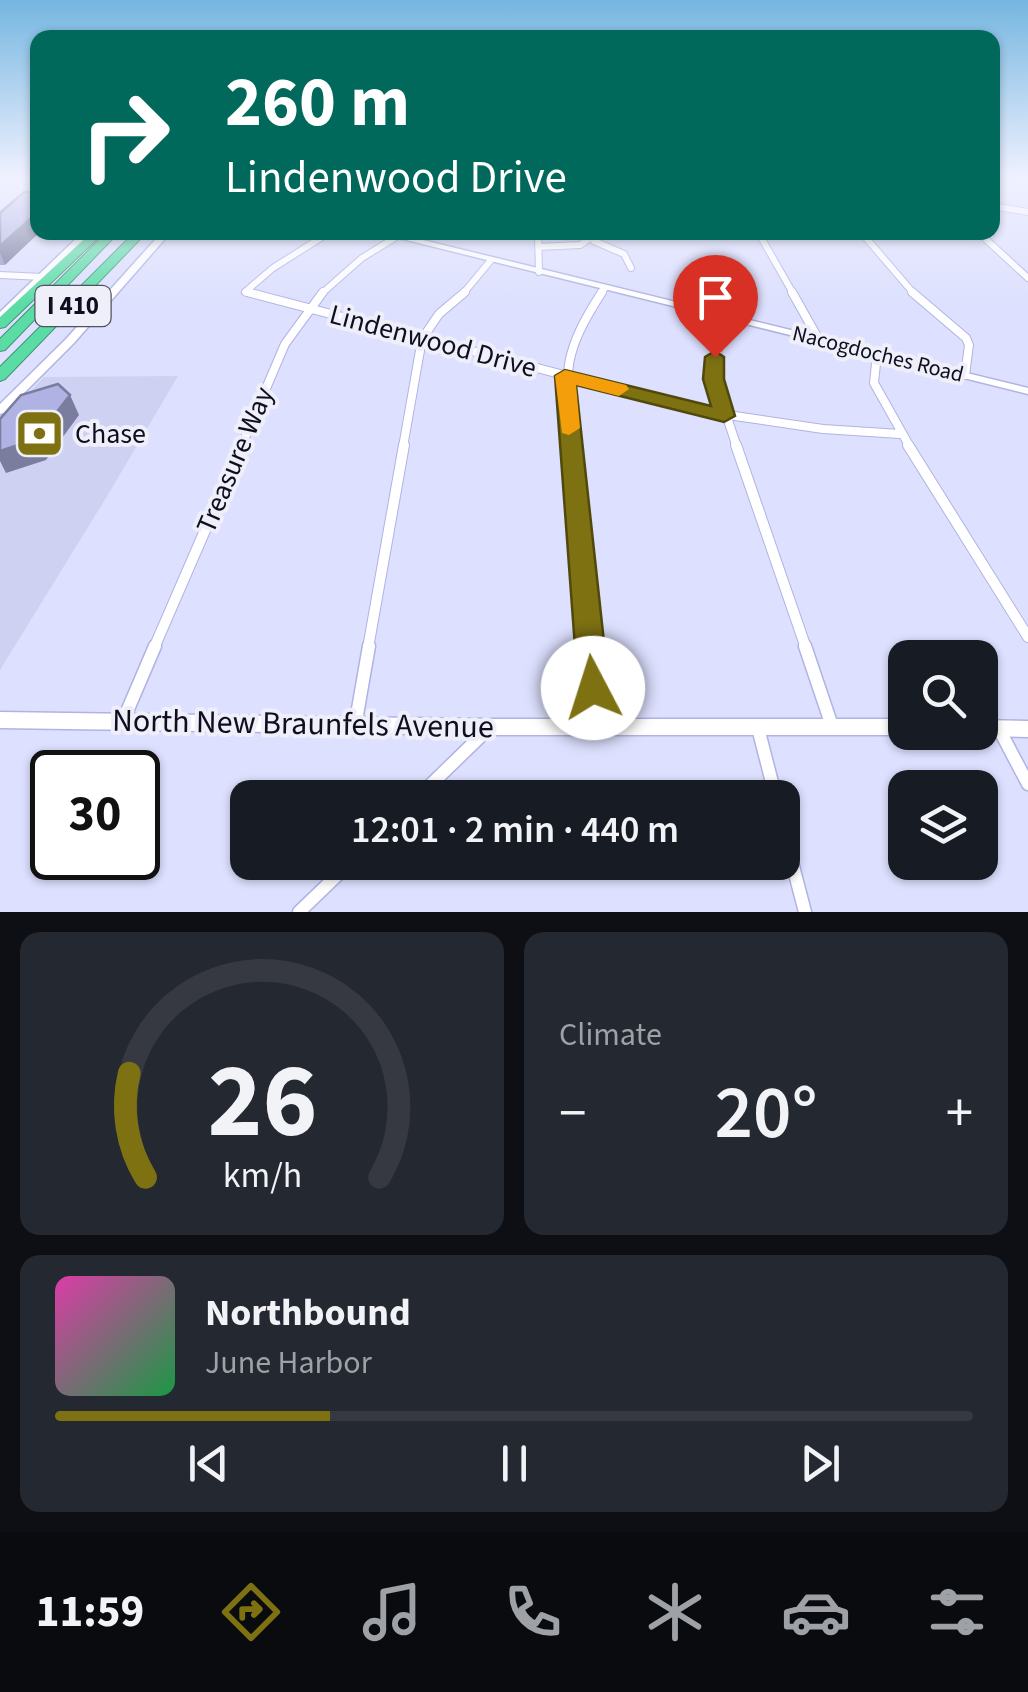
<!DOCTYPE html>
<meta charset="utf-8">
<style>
body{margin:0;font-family:"Source Sans 3",sans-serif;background:#242831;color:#f1f3f6;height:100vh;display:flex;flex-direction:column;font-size:38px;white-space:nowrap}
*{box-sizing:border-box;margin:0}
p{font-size:32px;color:#9ea1a6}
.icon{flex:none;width:55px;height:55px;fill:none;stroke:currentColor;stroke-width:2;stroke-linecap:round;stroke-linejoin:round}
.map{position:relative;height:912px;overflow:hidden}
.panel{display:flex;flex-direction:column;gap:20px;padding:20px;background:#0d0f14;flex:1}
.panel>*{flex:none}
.hud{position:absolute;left:30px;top:30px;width:970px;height:210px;border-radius:20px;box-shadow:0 2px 8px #0004;background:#00695c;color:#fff;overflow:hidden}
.fabs{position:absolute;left:888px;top:640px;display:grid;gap:20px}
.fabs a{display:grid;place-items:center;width:110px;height:110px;border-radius:20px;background:#171b24;box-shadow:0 2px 8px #0004;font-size:50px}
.speed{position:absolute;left:30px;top:750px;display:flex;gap:20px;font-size:50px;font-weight:700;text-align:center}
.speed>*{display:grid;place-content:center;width:130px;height:130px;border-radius:50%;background:#171b24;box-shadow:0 2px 8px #0004;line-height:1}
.speed .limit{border:5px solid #111;border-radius:15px;background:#fff;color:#111}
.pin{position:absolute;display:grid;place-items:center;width:85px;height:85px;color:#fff;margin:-102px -42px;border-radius:50% 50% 50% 0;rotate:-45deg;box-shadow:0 0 10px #0007}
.pin .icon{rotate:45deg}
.me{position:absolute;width:110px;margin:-55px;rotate:355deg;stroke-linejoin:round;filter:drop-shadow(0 0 8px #0008)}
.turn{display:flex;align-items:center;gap:35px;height:210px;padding:0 30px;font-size:45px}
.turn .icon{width:130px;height:130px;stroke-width:2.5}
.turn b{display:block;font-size:70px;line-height:85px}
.big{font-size:75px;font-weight:600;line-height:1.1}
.panel .widget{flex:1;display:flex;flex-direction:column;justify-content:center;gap:15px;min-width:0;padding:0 35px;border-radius:20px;background:#242831}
.panel .dial{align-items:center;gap:0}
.dial svg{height:260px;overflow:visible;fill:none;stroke:#363941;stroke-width:7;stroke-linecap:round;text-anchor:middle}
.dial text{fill:#f1f3f6;stroke:none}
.song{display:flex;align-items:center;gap:30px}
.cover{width:120px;height:120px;border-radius:15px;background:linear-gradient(135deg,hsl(320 70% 55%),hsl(140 70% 35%))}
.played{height:10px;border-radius:5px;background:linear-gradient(90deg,#7d7112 30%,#363941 30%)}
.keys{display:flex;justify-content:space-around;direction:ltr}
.heat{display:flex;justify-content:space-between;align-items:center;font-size:55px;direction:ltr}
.panel .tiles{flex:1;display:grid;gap:20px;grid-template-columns:1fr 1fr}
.widget:last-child{grid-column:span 2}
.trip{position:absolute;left:230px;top:780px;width:570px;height:100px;border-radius:20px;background:#171b24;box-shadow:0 2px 8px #0004;font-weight:600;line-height:100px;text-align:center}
.tabs{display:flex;height:160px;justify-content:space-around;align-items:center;background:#090b0e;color:#9ea1a6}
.tabs .icon{width:70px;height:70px}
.tabs .on{color:#7d7112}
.tabs b{font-size:45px;color:#f1f3f6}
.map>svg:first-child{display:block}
</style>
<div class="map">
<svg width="1028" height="912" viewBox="0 0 1028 912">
<rect width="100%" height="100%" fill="#dde0fe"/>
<path fill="#cfd1f3" d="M 178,376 L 109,493 L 0,670 L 0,423 L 44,377 Z"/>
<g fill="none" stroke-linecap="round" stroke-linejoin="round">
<defs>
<path id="minor-far3" d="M 992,206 L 1028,212
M 538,232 L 539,272
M 758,232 L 794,295
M 861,232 L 915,295
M 978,232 L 1028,278
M 594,241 L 624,254 L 631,268
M 538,247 L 580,245 L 599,232
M 0,275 L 43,277
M 245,292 L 256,295
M 245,292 L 273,268 L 330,232
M 320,295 L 362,258 L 396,237
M 462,295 L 491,260
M 600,295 L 605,288"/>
<path id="minor-far2" d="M 247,292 L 701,411 L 823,429 L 900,434
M 792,292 L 819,340
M 912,292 L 966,338 L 969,345 L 965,375
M 877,354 L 874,383 L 910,447
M 241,447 L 285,344 L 323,292
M 403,447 L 422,339 L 439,314 L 465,292
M 572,447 C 565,374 560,357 602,292
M 737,447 L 714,379 L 718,347 L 742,321"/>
<path id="minor-far1" d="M 571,445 L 590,648
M 736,445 L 806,648
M 908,445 L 1028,637
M 154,648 L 242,445
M 368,648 L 404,445"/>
<path id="minor" d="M 590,646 L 597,727
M 805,646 L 832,726
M 123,721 L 155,646
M 355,726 L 369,646
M 758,728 L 776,798
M 999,729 L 1028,784
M 417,798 L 487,730
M 782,824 L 805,912
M 299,912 L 351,862"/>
<path id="tertiary" d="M 0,720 L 489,727 L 905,727
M 980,728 L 1028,729"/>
<path id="secondary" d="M 83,232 L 92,232 L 3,319 L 0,320 L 0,312 Z
M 162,232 L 171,232 L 74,343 L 4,413 L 0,414 L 0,404 L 66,339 Z
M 374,232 L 390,232 L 1028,388 L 1028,394 Z"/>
<path id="motorway" d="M 92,232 L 104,232 L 5,327 L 0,328 L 0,317 Z
M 107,232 L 119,232 L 5,350 L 0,351 L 0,339 Z
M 135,232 L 147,232 L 5,379 L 0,381 L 0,367 Z"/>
</defs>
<use href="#minor-far3" stroke="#b0b3e3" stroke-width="8"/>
<use href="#minor-far2" stroke="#b0b3e3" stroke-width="10"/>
<use href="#minor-far1" stroke="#b0b3e3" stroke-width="12"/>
<use href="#minor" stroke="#b0b3e3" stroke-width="15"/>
<use href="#tertiary" stroke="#b0b3e3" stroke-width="19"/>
<use href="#secondary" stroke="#b0b3e3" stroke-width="3"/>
<use href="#motorway" stroke="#409475" stroke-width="2"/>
<use href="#minor-far3" stroke="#fff" stroke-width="6"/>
<use href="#minor-far2" stroke="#fff" stroke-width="8"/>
<use href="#minor-far1" stroke="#fff" stroke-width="10"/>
<use href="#minor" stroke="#fff" stroke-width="12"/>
<use href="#tertiary" stroke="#fff" stroke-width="16"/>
<use href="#secondary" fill="#fff" fill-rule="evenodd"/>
<use href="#motorway" fill="#5bdca4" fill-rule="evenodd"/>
</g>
<path fill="#9699c2" d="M 0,213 L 5,265 L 0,265 Z"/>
<path fill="#7a7d9e" d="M 38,212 L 38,232 L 40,232 L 5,265 L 0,253 L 0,246 Z
M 70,395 L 79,415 L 46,460 L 6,473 L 0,461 L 0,451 Z"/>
<path fill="#afb2e2" stroke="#7a7d9e" stroke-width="2.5" d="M 24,192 L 38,192 L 38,212 L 0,246 L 0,213 Z
M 58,384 L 70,395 L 36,439 L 0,451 L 0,419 L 21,395 Z"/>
<linearGradient id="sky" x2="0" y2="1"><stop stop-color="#75b6e0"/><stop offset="0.58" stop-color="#f0f1ff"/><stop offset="1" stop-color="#f0f1ff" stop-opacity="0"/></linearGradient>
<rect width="1028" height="306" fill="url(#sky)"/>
<path fill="#7d7112" stroke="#51490c" stroke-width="2.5" d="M 715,351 L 724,357 L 724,379 L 735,416 L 724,422 L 576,385 L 609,688 L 604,697 L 593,701 L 582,697 L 578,688 L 555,376 L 565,370 L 711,406 L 703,379 L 705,357 Z"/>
<path fill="#f59e0b" d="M 565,370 L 626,385 L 629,389 L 619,396 L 576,385 L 580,428 L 569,435 L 562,433 L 555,376 Z"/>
<defs>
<symbol id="bank-square" viewBox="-11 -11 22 22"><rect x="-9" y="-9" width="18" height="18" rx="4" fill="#7d7112" stroke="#eeeff9"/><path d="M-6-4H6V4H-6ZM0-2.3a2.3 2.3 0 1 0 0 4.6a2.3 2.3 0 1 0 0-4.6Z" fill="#fff"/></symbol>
</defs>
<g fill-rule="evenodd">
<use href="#bank-square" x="12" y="406" width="55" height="55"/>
</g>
<g text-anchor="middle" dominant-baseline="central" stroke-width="8" stroke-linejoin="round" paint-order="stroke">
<g font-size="22" fill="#0e0e1f" stroke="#eeeff9">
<text transform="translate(878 354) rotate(14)">Nacogdoches Road</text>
</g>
<rect fill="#eeeff9" stroke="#515260" stroke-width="2.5" x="35.5" y="286" width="75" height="40" rx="8"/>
<g font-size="25" font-weight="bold" fill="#0e0e1f">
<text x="73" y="306">I 410</text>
</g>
<g font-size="28" fill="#0e0e1f" stroke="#eeeff9">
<text transform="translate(433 341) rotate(15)">Lindenwood Drive</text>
<text transform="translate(235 460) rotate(-67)">Treasure Way</text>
</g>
<g font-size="28" fill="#0e0e1f" stroke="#eeeff9" text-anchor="start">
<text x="75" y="434">Chase</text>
</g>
<g font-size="32" fill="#0e0e1f" stroke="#eeeff9">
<text transform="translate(303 724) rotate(1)">North New Braunfels Avenue</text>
</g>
</g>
</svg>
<div class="fabs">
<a><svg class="icon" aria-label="search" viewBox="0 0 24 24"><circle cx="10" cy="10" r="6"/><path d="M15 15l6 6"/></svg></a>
<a><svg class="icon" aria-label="layers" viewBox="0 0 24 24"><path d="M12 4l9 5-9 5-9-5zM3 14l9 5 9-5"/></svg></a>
</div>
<div class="speed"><div class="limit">30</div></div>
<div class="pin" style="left:715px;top:357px;background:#d93025"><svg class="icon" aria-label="arrive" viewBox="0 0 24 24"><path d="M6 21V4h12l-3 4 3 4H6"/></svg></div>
<svg class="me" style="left:593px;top:688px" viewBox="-20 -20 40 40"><circle r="19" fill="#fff"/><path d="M0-13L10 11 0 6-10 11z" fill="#7d7112"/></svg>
<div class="trip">12:01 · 2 min · 440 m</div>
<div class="hud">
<div class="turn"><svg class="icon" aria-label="right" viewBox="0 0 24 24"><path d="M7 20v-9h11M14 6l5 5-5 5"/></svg><div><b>260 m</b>Lindenwood Drive</div></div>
</div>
</div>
<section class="panel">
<div class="tiles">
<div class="widget dial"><svg viewBox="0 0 100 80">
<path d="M14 69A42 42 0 1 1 86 69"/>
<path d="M14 69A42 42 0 0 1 9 37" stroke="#7d7112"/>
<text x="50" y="56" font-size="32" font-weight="700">26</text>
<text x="50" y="72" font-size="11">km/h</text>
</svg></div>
<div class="widget"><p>Climate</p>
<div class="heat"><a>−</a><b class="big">20°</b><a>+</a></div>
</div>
<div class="widget">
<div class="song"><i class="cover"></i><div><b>Northbound</b><p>June Harbor</p></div></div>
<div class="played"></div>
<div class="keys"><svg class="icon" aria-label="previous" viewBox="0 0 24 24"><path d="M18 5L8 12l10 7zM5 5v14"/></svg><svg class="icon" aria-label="pause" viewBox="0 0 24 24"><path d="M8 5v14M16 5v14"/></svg><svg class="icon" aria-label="next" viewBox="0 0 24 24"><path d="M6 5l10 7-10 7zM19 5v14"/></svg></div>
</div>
</div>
</section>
<nav class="tabs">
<b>11:59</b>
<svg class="icon on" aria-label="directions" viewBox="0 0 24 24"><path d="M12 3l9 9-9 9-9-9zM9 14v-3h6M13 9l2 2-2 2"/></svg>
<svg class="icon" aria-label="music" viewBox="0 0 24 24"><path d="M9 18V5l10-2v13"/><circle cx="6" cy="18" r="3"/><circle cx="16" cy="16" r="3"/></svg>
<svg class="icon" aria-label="phone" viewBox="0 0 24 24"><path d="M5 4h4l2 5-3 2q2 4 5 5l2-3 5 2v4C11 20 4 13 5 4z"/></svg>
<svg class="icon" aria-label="climate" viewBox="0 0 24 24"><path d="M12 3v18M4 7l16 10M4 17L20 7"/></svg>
<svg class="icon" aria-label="car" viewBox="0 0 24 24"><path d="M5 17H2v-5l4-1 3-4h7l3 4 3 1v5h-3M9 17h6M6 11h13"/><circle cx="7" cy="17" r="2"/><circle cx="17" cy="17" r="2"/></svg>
<svg class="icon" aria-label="filters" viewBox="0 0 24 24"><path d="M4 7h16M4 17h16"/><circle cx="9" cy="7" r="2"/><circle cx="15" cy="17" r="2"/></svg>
</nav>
